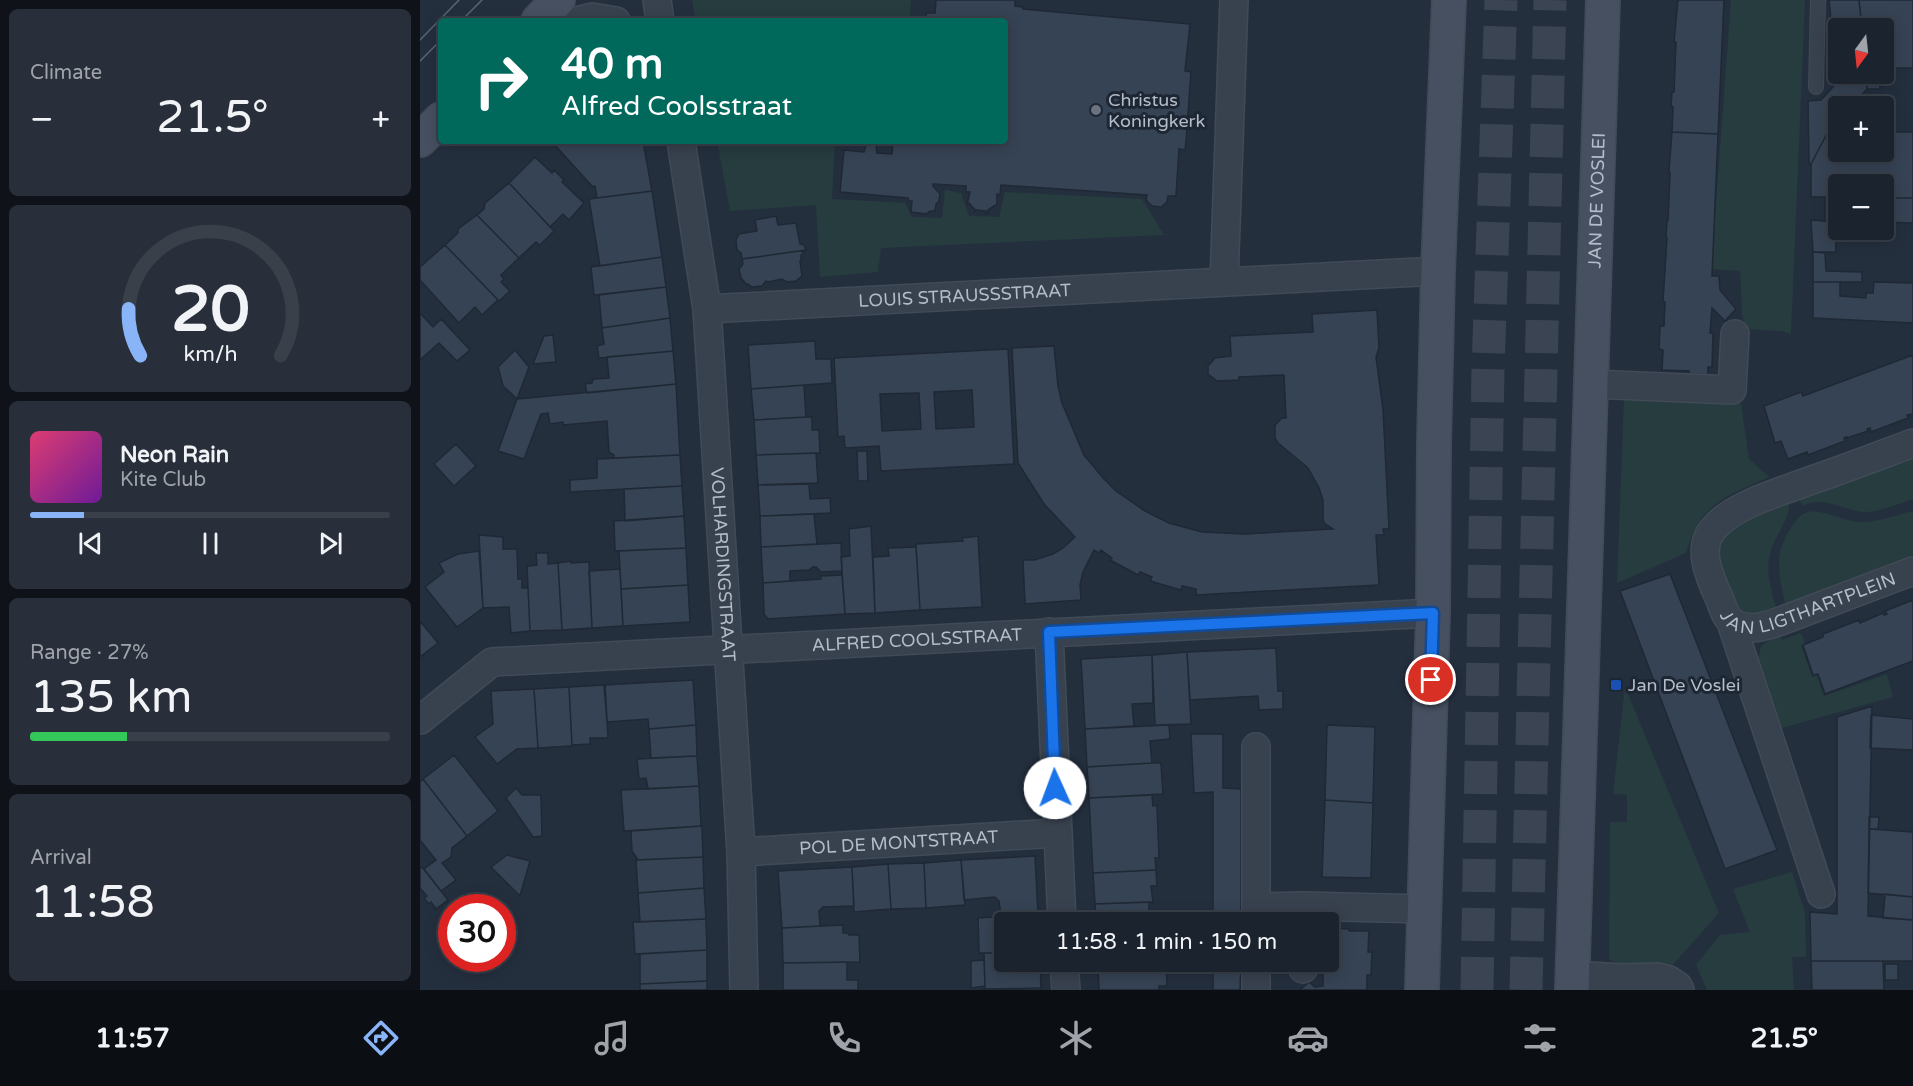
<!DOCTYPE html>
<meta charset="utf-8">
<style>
body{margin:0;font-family:"Varela Round",sans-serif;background:#282f3a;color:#f1f3f6;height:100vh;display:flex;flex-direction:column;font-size:22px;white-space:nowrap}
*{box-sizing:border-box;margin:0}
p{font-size:20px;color:#a0a4aa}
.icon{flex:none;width:33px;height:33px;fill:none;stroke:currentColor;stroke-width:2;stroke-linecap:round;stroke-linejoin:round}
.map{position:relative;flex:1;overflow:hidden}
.details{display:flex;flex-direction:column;gap:9px;padding:9px;background:#0f1319;width:420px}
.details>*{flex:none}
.hud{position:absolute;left:18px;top:18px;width:570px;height:126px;border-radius:6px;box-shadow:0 3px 15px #0003,0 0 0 2px #39404a;background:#00695c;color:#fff;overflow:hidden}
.needle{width:39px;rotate:195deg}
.fabs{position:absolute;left:1408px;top:18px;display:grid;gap:12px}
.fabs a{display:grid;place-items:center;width:66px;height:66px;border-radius:6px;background:#1b232e;box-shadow:0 3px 15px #0003,0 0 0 2px #39404a;font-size:30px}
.speed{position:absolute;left:18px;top:894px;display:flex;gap:12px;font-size:30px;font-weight:700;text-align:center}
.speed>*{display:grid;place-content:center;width:78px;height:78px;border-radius:50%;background:#1b232e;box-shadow:0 3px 15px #0003,0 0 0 2px #39404a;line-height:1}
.speed .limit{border:9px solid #d22;background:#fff;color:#111}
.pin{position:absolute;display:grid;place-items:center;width:51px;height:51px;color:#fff;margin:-26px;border:3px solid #fff;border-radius:50%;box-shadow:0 2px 6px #0007}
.me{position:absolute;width:66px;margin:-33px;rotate:358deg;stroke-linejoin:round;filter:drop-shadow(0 0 4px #0008)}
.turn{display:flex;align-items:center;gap:21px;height:126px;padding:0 24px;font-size:27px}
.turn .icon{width:78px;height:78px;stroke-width:2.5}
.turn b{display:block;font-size:42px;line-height:51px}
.big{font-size:45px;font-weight:600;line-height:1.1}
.details .tile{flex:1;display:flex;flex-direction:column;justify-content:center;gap:9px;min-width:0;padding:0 21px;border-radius:9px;background:#282f3a}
.details .dial{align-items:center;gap:0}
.dial svg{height:156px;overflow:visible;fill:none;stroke:#39404a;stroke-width:7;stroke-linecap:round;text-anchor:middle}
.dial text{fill:#f1f3f6;stroke:none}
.song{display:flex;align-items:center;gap:18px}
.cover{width:72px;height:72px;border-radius:9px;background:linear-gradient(135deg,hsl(340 70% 55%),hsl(280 70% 35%))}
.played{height:6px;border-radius:3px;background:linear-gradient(90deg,#8ab4f8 15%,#39404a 15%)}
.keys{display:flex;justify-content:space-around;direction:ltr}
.heat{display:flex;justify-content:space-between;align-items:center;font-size:33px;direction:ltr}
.charge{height:9px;border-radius:4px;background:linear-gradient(90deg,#34c759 27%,#39404a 0)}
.trip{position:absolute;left:574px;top:912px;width:345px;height:60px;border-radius:6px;background:#1b232e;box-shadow:0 3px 15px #0003,0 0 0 2px #39404a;font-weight:600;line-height:60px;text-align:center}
.dock{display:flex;height:96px;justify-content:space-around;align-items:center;background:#0b0e12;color:#a0a4aa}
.dock .icon{width:42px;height:42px}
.dock .on{color:#8ab4f8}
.dock b{font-size:27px;color:#f1f3f6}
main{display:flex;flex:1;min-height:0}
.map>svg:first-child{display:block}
</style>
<main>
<section class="details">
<div class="tile"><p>Climate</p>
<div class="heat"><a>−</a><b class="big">21.5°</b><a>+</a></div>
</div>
<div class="tile dial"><svg viewBox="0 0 100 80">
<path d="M14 69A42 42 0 1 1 86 69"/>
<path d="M14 69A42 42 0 0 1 8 45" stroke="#8ab4f8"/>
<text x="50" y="56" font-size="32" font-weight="700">20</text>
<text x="50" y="72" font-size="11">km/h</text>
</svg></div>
<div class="tile">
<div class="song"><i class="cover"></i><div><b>Neon Rain</b><p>Kite Club</p></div></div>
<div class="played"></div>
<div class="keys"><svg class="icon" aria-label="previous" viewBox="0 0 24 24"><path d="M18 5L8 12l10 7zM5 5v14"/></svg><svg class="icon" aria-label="pause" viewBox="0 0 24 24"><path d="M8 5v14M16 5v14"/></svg><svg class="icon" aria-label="next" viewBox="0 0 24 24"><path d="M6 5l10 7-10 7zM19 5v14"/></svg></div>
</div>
<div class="tile"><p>Range · 27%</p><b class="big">135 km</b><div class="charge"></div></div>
<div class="tile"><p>Arrival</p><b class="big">11:58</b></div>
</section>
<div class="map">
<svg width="1493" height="990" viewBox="0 0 1493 990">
<rect width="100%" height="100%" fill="#242f3e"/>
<path fill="#263c3f" d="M 272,0 L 491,0 L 490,21 L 276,21 Z
M 1311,0 L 1385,0 L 1371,334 L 1361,331 L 1325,329 L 1322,313 L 1320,271 L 1291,269 Z
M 297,141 L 425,141 L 415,144 L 412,199 L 485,203 L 492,217 L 522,218 L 525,190 L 541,193 L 549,216 L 579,217 L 585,192 L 722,199 L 744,235 L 461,248 L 458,272 L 400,277 L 396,205 L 310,211 Z
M 1204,399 L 1321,403 L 1329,459 L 1349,477 C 1305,497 1281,502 1266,553 L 1197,583 Z
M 1493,454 L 1493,499 C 1478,504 1462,511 1447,512 C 1424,512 1405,494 1382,506 L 1378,497 Z
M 1369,502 C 1372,516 1353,539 1350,554 C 1345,574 1353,596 1358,615 L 1333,615 L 1318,609 L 1299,572 L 1298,542 L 1316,521 Z
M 1493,511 L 1493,563 L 1366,608 C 1360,578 1352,555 1371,528 C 1375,521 1380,514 1388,512 C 1405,509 1422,521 1438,522 C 1456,523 1476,515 1493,511 Z
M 1360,633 L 1362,640 L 1381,633 L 1385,643 L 1381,645 L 1392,677 L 1397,676 L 1404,696 L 1467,674 L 1473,697 L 1362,728 L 1336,670 L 1341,646 Z
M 1205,687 L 1299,913 L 1251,967 L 1203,966 L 1189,959 L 1190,822 L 1207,822 L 1207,795 L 1193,794 Z
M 1372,872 L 1385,912 L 1386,957 L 1372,957 L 1374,990 L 1287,990 L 1276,965 L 1300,935 L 1330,932 L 1313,889 Z"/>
<path fill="#364354" stroke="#1f2835" stroke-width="1.5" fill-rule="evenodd" d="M 516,0 L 595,0 L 595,6 L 603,7 L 603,9 L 770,24 L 765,71 L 771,72 L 766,142 L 765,150 L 759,149 L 756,196 L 748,196 L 747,202 L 741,207 L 732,206 L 726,200 L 727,195 L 581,185 L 580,195 L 577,194 L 577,204 L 568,210 L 568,213 L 566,214 L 566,211 L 556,210 L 554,213 L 555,210 L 549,203 L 547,204 L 550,192 L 546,192 L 546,186 L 513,184 L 513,186 L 520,194 L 519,201 L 516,204 L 515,211 L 510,211 L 506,214 L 491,212 L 492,201 L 489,201 L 488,198 L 420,192 L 424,150 L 444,152 L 446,145 L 453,144 L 456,146 L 457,153 L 472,154 L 473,141 L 585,141 L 585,21 L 506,21 L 506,13 L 515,13 Z
M 1258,0 L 1304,0 L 1298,134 L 1252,132 L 1253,107 L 1251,106 L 1252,92 L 1254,92 L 1256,42 L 1254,42 Z
M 1409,0 L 1439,0 L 1442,28 L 1419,28 L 1419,68 L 1416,66 Z
M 1439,0 L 1493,0 L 1493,68 L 1464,68 L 1464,28 L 1442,28 Z
M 1425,74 L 1446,74 L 1447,89 L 1432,106 L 1419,106 L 1419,120 L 1409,130 L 1391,164 L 1389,164 L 1388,101 L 1401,100 Z
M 1446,74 L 1459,74 L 1460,89 L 1447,89 Z
M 1409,130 L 1419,131 L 1419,152 L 1464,152 L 1464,132 L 1493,132 L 1493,198 L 1464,198 L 1464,184 L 1419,184 L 1419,197 L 1391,197 L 1391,164 Z
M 1252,132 L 1298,134 L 1292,276 L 1299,276 L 1300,290 L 1316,309 L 1305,321 L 1292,308 L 1290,333 L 1293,333 L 1292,367 L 1288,367 L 1288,375 L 1269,374 L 1269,371 L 1242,370 L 1243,350 L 1239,349 L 1240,326 L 1244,326 L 1245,302 L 1243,301 L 1247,238 L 1246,236 L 1247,222 L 1248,220 L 1250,173 L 1249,171 Z
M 131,141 L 223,141 L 232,191 L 177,198 L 175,186 L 173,187 Z
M 115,157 L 132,173 L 134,170 L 144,180 L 142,182 L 164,203 L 149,220 L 143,214 L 130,227 L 89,183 Z
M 89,183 L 134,231 L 120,245 L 116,242 L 99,258 L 57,215 L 64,209 L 65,203 Z
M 232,191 L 242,257 L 180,266 L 169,199 Z
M 1405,197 L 1419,197 L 1419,222 L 1405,221 Z
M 1464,198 L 1493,198 L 1493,223 L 1464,222 Z
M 57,215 L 99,258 L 81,275 L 84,279 L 81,282 L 90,291 L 79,301 L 25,245 L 38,233 L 38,229 Z
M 356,216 L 358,225 L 376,223 L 380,244 L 384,245 L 386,250 L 322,259 L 321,253 L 317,250 L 316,240 L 319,234 L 337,231 L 335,220 Z
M 1391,220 L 1415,222 L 1416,252 L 1393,252 Z
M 25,245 L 78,300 L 62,315 L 55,307 L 39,323 L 0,280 L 0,267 Z
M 386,250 L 381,255 L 381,261 L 380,261 L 382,276 L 376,281 L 367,282 L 362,279 L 348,282 L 346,281 L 342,286 L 332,287 L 328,284 L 326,284 L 321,278 L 319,269 L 323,264 L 322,259 Z
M 1393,252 L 1405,253 L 1406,271 L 1442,272 L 1442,282 L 1393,282 Z
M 242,257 L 246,287 L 174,295 L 171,267 Z
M 1393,282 L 1420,282 L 1420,296 L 1446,298 L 1446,293 L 1453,293 L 1454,282 L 1493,283 L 1493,323 L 1393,318 Z
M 246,287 L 250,318 L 182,328 L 179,295 Z
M 957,310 L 959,348 L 956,357 L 963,409 L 969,529 L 963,529 L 964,535 L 956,535 L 959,585 L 776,595 L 776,589 L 762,586 L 761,590 L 730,581 L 732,577 L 720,572 L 718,575 L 690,560 L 692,558 L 681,550 L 679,553 L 674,550 L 663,572 L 660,585 L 661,600 L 605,604 L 603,560 L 614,560 L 633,554 L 643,548 L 655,537 L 624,504 L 598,463 L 592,348 L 634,346 L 638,386 L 642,403 L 664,455 L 684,479 L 696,491 L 725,511 L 749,523 L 782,532 L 825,534 L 913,529 L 905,524 L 903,520 L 903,500 L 899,488 L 888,468 L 858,443 L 855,438 L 855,425 L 862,418 L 866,418 L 864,375 L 819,377 L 819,380 L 797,381 L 788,374 L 788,366 L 795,358 L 811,356 L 810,336 L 893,332 L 892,314 Z
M 0,313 L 13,327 L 21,319 L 50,350 L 37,361 L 19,343 L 0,360 Z
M 250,318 L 253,351 L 179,358 L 177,346 L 184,344 L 182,328 Z
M 133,335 L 136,362 L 113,364 L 124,336 Z
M 395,341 L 396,359 L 411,359 L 412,383 L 331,389 L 328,345 Z
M 588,349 L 594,464 L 461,471 L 459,446 L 425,448 L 424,436 L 418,437 L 414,358 ZM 552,390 L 554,427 L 516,429 L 514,392 ZM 499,393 L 501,429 L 462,431 L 460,394 Z
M 95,350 L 109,367 L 97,399 L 83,386 L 78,367 Z
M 253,351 L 256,384 L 167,393 L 165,384 L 172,383 L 173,379 L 189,378 L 187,357 Z
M 1493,355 L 1493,414 L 1487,415 L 1488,418 L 1451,432 L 1450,428 L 1447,429 L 1448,431 L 1427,438 L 1427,437 L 1424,438 L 1425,441 L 1388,455 L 1387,452 L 1368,459 L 1361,441 L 1355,443 L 1344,406 L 1381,392 L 1383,396 Z
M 256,384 L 260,455 L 194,458 L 194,455 L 189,452 L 187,421 L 143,425 L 143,422 L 130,424 L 128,413 L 121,414 L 104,459 L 78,451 L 97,399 Z
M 384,385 L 386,417 L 334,420 L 331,389 Z
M 386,417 L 392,417 L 392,430 L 399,430 L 400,453 L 336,455 L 334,420 Z
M 36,444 L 56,466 L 34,486 L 14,464 Z
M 437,451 L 447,451 L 448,481 L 438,481 Z
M 396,453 L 398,483 L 338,485 L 336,455 Z
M 260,455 L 262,486 L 150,492 L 150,480 L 177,478 L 177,459 Z
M 389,484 L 390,499 L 410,498 L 411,513 L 340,516 L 338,485 Z
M 262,486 L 264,516 L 205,521 L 204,489 Z
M 394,514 L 397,544 L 341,547 L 340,516 Z
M 264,516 L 266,548 L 195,551 L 194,521 Z
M 451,526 L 455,613 L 425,614 L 421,557 L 430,556 L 429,529 Z
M 59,535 L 83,537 L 83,549 L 97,549 L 98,579 L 102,579 L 102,588 L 108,588 L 110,631 L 91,633 L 89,607 L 63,608 Z
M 558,536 L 562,607 L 500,610 L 496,544 L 543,541 L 542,538 Z
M 421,543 L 422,571 L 401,572 L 396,567 L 393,567 L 389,570 L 370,571 L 370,581 L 343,583 L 341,547 Z
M 496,547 L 500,610 L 455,613 L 453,557 L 469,556 L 468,548 Z
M 266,548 L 268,585 L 201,589 L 199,551 Z
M 59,551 L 63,608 L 37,627 L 5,587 L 24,572 L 19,563 L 38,554 Z
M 116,553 L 128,553 L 128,564 L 138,563 L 142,630 L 110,631 L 107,566 L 117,565 Z
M 151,561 L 151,563 L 169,562 L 172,628 L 142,630 L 138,563 Z
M 200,569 L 203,626 L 172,628 L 169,571 Z
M 1250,574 L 1357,850 L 1305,869 L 1200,591 Z
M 422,575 L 425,614 L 348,619 L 344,614 L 343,583 L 401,579 L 401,576 Z
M 268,585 L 270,622 L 203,626 L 201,589 Z
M 1493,600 L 1493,661 L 1405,694 L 1398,674 L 1393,675 L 1383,645 L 1403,637 L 1403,634 L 1439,620 L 1440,623 L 1463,613 L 1464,615 L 1467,614 L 1465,611 Z
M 0,621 L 18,643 L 0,657 Z
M 856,648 L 858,691 L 863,691 L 863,709 L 839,710 L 838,696 L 770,700 L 767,652 Z
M 767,652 L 771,724 L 735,725 L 732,655 Z
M 732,655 L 733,703 L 712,704 L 714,726 L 665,729 L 661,659 Z
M 273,680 L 276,725 L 229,729 L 228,719 L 187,722 L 184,685 Z
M 185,685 L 188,738 L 170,738 L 170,744 L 152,745 L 149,687 Z
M 149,687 L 152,746 L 118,748 L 114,689 Z
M 114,689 L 118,748 L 97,749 L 77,764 L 55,737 L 73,724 L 71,691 Z
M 1452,706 L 1448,916 L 1493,920 L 1493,961 L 1391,961 L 1390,912 L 1417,914 L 1417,717 Z
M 1451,715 L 1493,719 L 1493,750 L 1450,748 Z
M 276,725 L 277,756 L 231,758 L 229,729 Z
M 749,725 L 750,739 L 730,741 L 732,763 L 667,767 L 665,729 Z
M 907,725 L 955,727 L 953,803 L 905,800 Z
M 771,734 L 803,734 L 803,788 L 821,789 L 821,922 L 793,922 L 793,792 L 774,793 Z
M 34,755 L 78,811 L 47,836 L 3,779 Z
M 277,756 L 279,786 L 228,789 L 226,778 L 219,779 L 217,759 Z
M 732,763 L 741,763 L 743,794 L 669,798 L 667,767 Z
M 3,779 L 47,836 L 32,848 L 31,857 L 22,863 L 36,880 L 21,891 L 4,869 L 16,860 L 0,840 L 0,782 Z
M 279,786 L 281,826 L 204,831 L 201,790 Z
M 96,788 L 102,795 L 121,795 L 122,836 L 113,837 L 86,798 Z
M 732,795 L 733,806 L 737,805 L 739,858 L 735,858 L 736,870 L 673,873 L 669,798 Z
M 905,800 L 953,803 L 951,878 L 902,877 Z
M 1449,817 L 1459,817 L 1458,829 L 1449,829 Z
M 282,826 L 283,857 L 218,860 L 212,851 L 211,831 Z
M 1449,829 L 1493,832 L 1493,897 L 1448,893 Z
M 87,855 L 110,861 L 100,896 L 71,867 Z
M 615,856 L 618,914 L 581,916 L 579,901 L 575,897 L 544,900 L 541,860 Z
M 283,857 L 284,888 L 218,893 L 216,860 Z
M 541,860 L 545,905 L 506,908 L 504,863 Z
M 504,863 L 506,908 L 471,909 L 468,864 Z
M 468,864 L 471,909 L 434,912 L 432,867 Z
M 2,867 L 28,900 L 16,909 L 11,902 L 9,904 L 4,898 L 7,896 L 0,888 L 0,868 Z
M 432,867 L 434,906 L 403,907 L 399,911 L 400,926 L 362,928 L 358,871 Z
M 736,870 L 737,886 L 731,886 L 733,902 L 675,904 L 673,873 Z
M 284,888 L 286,919 L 220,922 L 218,893 Z
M 1465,894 L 1493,897 L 1493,920 L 1463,918 Z
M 729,902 L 729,922 L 676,922 L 675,904 Z
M 618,914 L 618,922 L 585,922 L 585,953 L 559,953 L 558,918 Z
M 286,919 L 287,950 L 215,954 L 213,922 Z
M 423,925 L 423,933 L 428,933 L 429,935 L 439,935 L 440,962 L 363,963 L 362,928 Z
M 909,928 L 929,929 L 929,931 L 949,931 L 948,952 L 952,952 L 951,975 L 947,975 L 947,990 L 880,990 L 889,982 L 895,987 L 903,986 L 903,968 L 899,967 L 899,962 L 909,962 Z
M 287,950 L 287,981 L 220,984 L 220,954 Z
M 564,953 L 585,953 L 585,962 L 620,962 L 621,988 L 565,989 Z
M 564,960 L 565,986 L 551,988 L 551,961 Z
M 1391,961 L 1463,961 L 1464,990 L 1392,990 Z
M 427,962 L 427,980 L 438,980 L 438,990 L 363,990 L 363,963 Z
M 678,962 L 736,962 L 736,963 L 678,965 Z
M 793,962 L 821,962 L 820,990 L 793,990 Z
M 746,963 L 747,986 L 739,986 L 739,990 L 679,990 L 678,965 Z
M 1465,964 L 1478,964 L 1478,980 L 1465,980 Z
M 287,981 L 287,990 L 220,990 L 220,984 Z
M 621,988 L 621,990 L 561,990 L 565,989 Z"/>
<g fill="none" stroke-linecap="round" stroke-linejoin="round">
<path stroke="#3a4453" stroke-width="33" stroke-dasharray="33 16" stroke-linecap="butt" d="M 1057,990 L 1068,369 L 1081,0
M 1106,990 L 1130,0"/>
<defs>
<path id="service" d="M 1396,87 L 1398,0"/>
<g id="minor">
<path d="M 237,0 L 240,21"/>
<path d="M 157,21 L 172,17 L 196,21"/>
<path id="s1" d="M 261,141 L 287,309 L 321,852 L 324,990"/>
<path d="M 804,281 L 814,0"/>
<path id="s2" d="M 287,309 L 1018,271"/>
<path d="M 1171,384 L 1312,390 L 1315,334"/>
<path id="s3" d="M 1493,443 C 1458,456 1424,469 1389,481 C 1361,492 1315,504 1295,527 C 1275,547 1290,578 1300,600 C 1303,608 1306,618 1313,623 C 1330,633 1349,625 1366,619 L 1493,571"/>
<path d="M 1311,622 L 1401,894"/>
<path d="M 629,632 L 642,922"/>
<path id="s4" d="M 0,720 L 72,662 L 1013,613"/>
<path d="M 836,747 L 836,922"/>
<path id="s5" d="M 321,852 L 637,833"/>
<path d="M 837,907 L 883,906 L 1005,909"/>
<path d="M 644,962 L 646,990"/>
<path d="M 883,962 L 883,969"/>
<path d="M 1153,975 L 1202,978 L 1238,977 L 1249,980 L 1258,986 L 1260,990"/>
<path d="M 836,990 L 836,962"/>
</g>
<g id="secondary">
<path d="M 118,21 L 138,0"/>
<path d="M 0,140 L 21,119"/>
<path d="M 1002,990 L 1013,613 L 1014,444 L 1018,271 L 1029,0"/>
<path id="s6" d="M 1152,990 L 1183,0"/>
</g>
</defs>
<use href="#service" stroke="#414a57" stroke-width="16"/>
<use href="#minor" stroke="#414a57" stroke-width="30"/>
<use href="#secondary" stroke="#414a57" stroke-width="36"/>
<use href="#service" stroke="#38414e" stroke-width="14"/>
<use href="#minor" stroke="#38414e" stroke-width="27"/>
<use href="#secondary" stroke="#465061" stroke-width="33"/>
<path stroke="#5a6575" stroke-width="1.5" d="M 41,21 L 62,0
M 0,40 L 39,0
M 0,61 L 21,40"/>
</g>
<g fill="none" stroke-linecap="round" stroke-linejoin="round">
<defs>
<path id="route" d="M 635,788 L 629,632 L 1013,613 L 1011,680"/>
</defs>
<use href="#route" stroke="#114b97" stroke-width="15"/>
<use href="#route" stroke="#1a73e8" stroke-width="10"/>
</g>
<circle fill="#6b7280" stroke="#1d2633" stroke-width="2" cx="676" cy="110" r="6"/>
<rect fill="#1a4fb4" stroke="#1d2633" stroke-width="2" x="1190" y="679" width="12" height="12" rx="3"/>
<g text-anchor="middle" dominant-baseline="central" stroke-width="6" stroke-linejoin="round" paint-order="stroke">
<g font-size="18" fill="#b4bcc9" stroke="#1d2633" text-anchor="start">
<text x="688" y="100">Christus<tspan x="688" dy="21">Koningkerk</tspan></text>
<text x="1208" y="685">Jan De Voslei</text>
</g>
<g font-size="18" fill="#b4bcc9" stroke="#1d2633">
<text stroke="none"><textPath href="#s6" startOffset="790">JAN DE VOSLEI</textPath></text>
<text stroke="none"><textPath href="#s2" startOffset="258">LOUIS STRAUSSSTRAAT</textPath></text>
<text stroke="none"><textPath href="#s1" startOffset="426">VOLHARDINGSTRAAT</textPath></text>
<text stroke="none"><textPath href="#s3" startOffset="400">JAN LIGTHARTPLEIN</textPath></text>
<text stroke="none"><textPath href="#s4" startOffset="518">ALFRED COOLSSTRAAT</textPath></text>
<text stroke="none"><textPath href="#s5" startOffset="158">POL DE MONTSTRAAT</textPath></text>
</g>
</g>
</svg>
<div class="fabs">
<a><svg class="needle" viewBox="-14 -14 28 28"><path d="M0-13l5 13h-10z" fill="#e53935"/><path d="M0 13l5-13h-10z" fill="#a0a4aa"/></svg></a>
<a>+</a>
<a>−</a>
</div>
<div class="speed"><div class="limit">30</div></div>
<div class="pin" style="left:1011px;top:680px;background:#d93025"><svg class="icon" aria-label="arrive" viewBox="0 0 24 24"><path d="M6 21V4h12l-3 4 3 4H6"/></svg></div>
<svg class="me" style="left:635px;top:788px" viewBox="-20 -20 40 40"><circle r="19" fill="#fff"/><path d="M0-13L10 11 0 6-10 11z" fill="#1a73e8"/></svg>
<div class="trip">11:58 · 1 min · 150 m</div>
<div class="hud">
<div class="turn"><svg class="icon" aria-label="right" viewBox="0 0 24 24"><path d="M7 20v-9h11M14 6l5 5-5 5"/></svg><div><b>40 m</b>Alfred Coolsstraat</div></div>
</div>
</div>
</main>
<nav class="dock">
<b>11:57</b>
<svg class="icon on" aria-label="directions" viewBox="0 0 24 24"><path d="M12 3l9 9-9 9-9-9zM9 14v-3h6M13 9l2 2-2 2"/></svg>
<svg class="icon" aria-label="music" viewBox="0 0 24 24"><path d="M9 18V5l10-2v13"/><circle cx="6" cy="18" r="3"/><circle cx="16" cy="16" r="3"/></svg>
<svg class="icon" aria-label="phone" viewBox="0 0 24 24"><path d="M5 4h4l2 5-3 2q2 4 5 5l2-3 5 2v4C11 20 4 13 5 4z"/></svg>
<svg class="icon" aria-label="climate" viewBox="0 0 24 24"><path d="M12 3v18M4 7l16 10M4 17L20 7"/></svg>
<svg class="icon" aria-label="car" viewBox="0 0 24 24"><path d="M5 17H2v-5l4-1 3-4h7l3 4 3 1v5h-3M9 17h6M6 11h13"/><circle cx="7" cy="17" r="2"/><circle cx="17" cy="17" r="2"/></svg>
<svg class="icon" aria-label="filters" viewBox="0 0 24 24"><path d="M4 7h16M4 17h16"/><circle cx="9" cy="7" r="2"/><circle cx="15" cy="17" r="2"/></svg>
<b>21.5°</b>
</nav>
